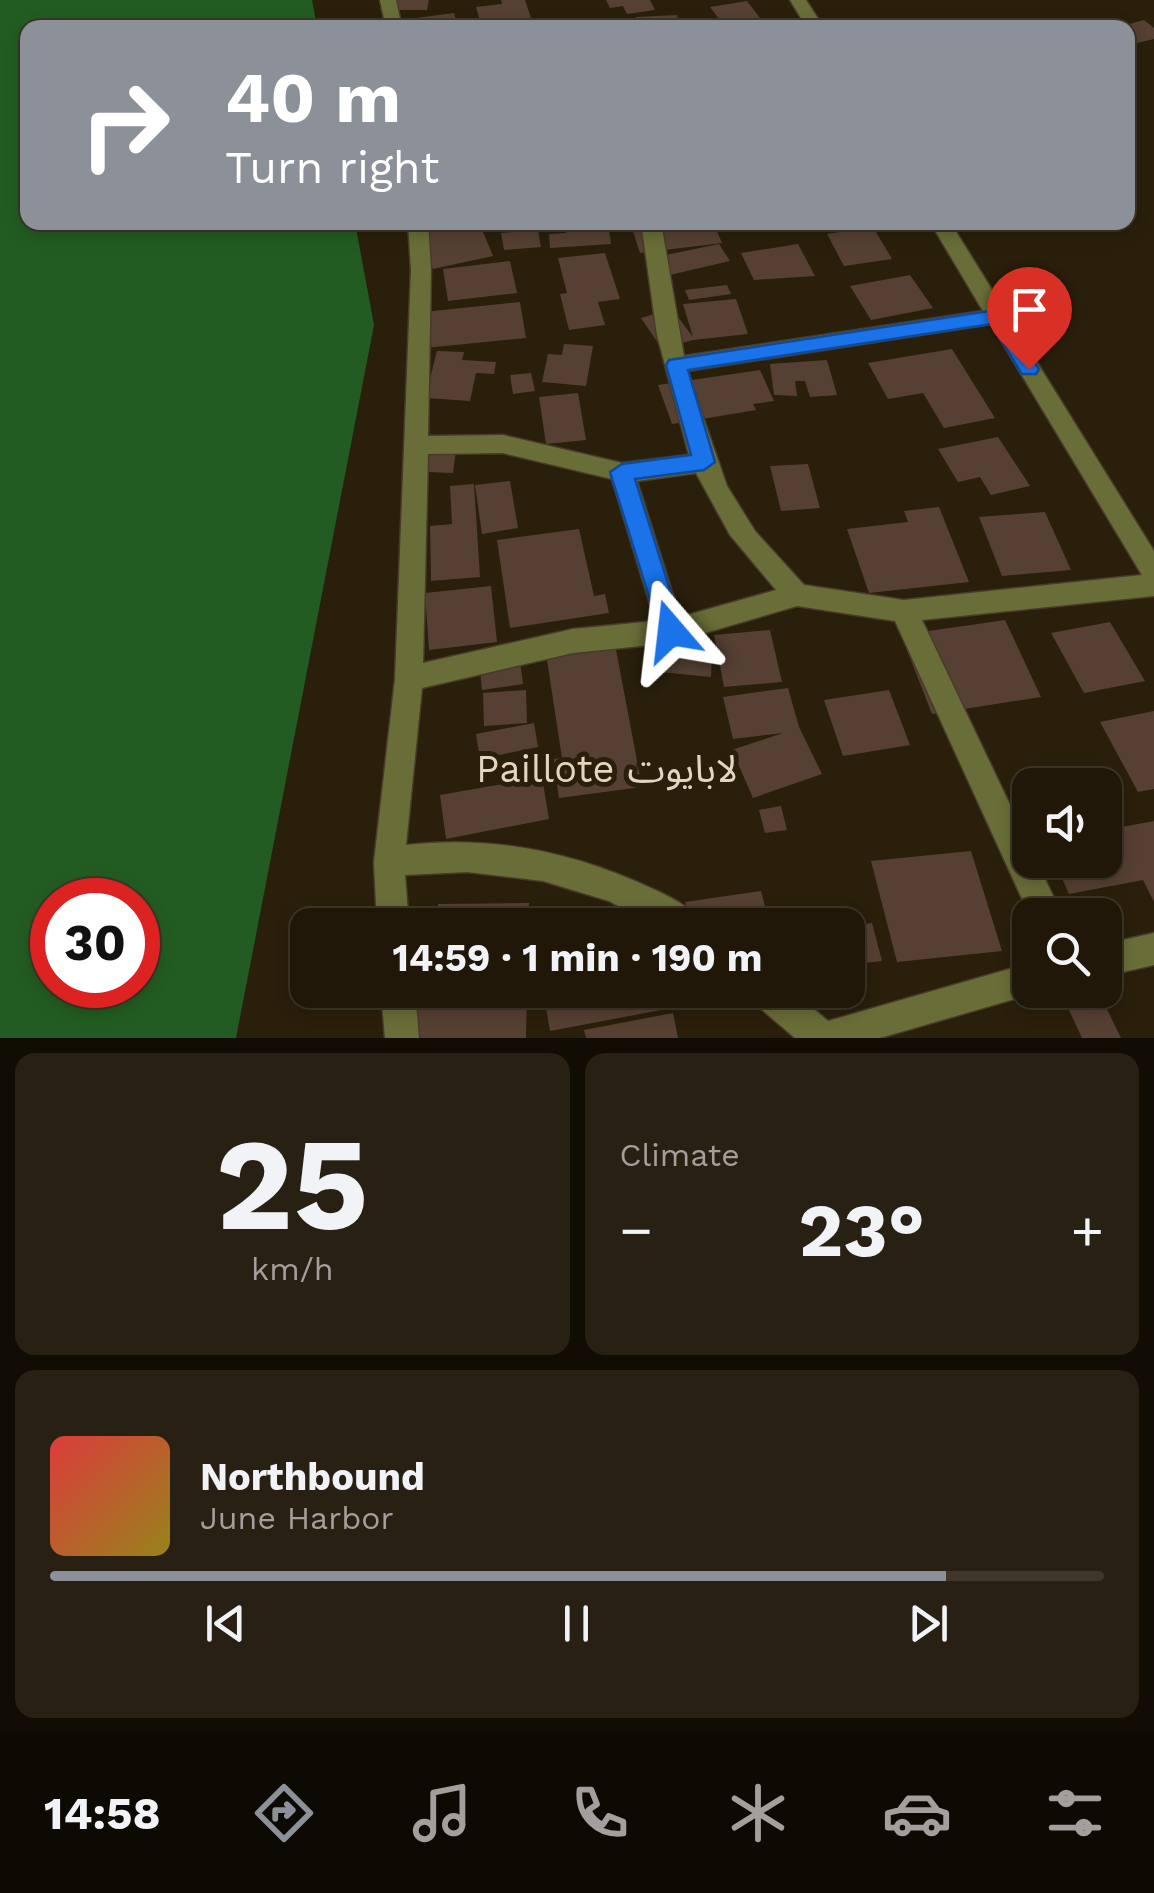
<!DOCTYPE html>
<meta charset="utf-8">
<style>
body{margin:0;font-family:"Work Sans","Noto Sans Arabic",sans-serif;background:#282012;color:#f1f3f6;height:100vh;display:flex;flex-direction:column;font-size:38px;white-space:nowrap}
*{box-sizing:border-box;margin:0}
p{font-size:32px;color:#a29f9c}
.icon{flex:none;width:55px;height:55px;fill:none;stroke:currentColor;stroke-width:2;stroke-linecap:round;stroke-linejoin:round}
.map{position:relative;height:1038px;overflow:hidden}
.sheet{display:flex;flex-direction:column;gap:15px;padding:15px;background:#120d04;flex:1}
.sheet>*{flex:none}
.hud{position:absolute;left:20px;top:20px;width:1115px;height:210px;border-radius:20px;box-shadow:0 5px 15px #0003,0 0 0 2px #3d3629;background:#8c9099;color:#fff;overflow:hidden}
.fabs{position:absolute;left:1012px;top:768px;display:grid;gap:20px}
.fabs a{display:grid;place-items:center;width:110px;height:110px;border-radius:20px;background:#201708;box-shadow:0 5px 15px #0003,0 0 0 2px #3d3629;font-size:50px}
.speed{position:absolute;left:30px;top:878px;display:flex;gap:20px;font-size:50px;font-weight:700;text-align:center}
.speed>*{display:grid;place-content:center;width:130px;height:130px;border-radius:50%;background:#201708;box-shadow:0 5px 15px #0003,0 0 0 2px #3d3629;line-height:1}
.speed .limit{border:15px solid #d22;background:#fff;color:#111}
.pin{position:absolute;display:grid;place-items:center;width:85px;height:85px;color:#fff;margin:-102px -42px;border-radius:50% 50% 50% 0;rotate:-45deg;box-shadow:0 0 10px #0007}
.pin .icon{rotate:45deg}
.me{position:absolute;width:110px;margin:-55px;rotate:343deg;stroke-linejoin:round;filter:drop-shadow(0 0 8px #0008)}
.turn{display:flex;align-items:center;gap:35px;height:210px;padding:0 40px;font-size:45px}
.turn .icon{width:130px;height:130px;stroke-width:2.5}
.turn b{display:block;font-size:70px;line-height:85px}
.big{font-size:75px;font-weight:700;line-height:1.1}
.sheet .widget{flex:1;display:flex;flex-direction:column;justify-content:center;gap:15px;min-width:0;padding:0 35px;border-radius:20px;background:#282012}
.sheet .dial{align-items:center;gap:0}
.dial b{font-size:130px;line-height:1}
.song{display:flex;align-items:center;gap:30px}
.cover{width:120px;height:120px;border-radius:15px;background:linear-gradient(135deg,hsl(0 70% 55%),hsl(50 70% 35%))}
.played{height:10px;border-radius:5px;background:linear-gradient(90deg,#8c9099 85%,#3d3629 85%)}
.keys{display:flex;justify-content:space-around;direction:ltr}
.heat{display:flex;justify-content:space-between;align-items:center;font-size:55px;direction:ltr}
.sheet .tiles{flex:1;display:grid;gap:15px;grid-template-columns:1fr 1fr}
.widget:last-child{grid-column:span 2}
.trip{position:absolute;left:290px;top:908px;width:575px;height:100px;border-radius:20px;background:#201708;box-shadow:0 5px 15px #0003,0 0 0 2px #3d3629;font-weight:700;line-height:100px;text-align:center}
.tab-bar{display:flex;height:160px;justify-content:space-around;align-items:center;background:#0d0903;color:#a29f9c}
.tab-bar .icon{width:70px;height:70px}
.tab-bar .current{color:#8c9099}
.tab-bar b{font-size:45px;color:#f1f3f6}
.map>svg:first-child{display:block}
</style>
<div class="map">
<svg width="1154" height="1038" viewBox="0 0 1154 1038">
<rect width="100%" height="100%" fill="#2a1f0b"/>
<path fill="#235c22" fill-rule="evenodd" d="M 0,0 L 312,0 L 317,27 L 28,28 L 28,222 L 355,223 L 374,325 L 236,1038 L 0,1038 ZM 52,900 L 138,900 L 138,985 L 52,985 Z"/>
<path fill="#554033" d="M 383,0 L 429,0 L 427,10 L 380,10 Z
M 501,0 L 525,0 L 533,24 L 482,28 L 476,7 L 502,4 Z
M 606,0 L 650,0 L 655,10 L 627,14 L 623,6 L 610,8 Z
M 747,1 L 760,18 L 723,24 L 710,7 Z
M 454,13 L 458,28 L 419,28 L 416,18 Z
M 677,15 L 680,28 L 639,28 L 636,17 Z
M 1144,20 L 1154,28 L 1154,39 L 1128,45 L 1128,28 L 1115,28 Z
M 479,222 L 493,256 L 433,269 L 421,234 Z
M 565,222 L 608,222 L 611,244 L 550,248 L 549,234 L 566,233 Z
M 630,222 L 713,222 L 722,243 L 640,253 Z
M 873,227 L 892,259 L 844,266 L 827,234 Z
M 538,230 L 541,247 L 504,250 L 501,233 Z
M 719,244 L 730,261 L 661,277 L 651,258 Z
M 798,244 L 815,276 L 754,280 L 741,253 Z
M 605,253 L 620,299 L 598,302 L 605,325 L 569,330 L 560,294 L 567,293 L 558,258 Z
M 510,261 L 517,293 L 448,301 L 443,269 Z
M 910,275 L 933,308 L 871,320 L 850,286 Z
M 727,285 L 731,294 L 689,300 L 685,290 Z
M 736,299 L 748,334 L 693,340 L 662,349 L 641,318 L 672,309 L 693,337 L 683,304 Z
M 520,302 L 526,338 L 425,348 L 423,312 Z
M 564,344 L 593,346 L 586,386 L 542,382 L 548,354 L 562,355 Z
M 952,349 L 995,418 L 944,428 L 923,393 L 888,399 L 868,363 Z
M 437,351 L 464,352 L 462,360 L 496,362 L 494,374 L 476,373 L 470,401 L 425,398 Z
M 827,360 L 837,395 L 810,397 L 805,381 L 795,381 L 797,396 L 774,395 L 770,364 Z
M 760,370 L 774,401 L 753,404 L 756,410 L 672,424 L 658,385 Z
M 531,373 L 535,391 L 513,394 L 510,375 Z
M 578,393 L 586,440 L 546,444 L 539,397 Z
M 998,437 L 1030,486 L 991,495 L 980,477 L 958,482 L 938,449 Z
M 430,449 L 456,450 L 453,473 L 426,472 Z
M 808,464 L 820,508 L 781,511 L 770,466 Z
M 510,481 L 518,528 L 482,534 L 475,485 Z
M 474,484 L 480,577 L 431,581 L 430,526 L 452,524 L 450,486 Z
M 939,507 L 969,582 L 869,593 L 847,529 L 908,522 L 904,511 Z
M 1045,512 L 1071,570 L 1002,576 L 979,517 Z
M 579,529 L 594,596 L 605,594 L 609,613 L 510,628 L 497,540 Z
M 491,586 L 497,642 L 429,650 L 425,593 Z
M 1005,620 L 1041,697 L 932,714 L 901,635 Z
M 1110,622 L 1145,681 L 1084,693 L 1051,633 Z
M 654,629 L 696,634 L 695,650 L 712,651 L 711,677 L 650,671 Z
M 770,630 L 782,682 L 724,687 L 714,635 Z
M 614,639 L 642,787 L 559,798 L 553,759 L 562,758 L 545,647 Z
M 519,654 L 523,684 L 482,690 L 479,660 Z
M 788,688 L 799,727 L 822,774 L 753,798 L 732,750 L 783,733 L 733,739 L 723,697 Z
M 526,690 L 527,723 L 484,726 L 483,693 Z
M 889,690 L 910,745 L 843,756 L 824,700 Z
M 1154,711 L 1154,789 L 1138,792 L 1100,722 Z
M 534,723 L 538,747 L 480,759 L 476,734 Z
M 542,777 L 549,819 L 446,839 L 440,795 Z
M 781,806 L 787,830 L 765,833 L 759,810 Z
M 1105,816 L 1111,829 L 1154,821 L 1154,902 L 1143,880 L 1069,894 L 1054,860 L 1105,860 Z
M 971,851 L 1002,951 L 897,962 L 871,861 Z
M 761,891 L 770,925 L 690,925 L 685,902 Z
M 529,903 L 528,925 L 437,925 L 438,904 Z
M 872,923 L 882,961 L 848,965 L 848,926 Z
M 419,990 L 527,990 L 526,1038 L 416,1038 Z
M 543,990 L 674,990 L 677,1007 L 550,1031 Z
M 1102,999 L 1121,1038 L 1082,1038 L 1068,1008 Z
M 673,1013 L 678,1038 L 586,1038 L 584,1030 Z"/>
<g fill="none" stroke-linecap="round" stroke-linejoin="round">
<defs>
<path id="street" d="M 380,0 L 396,0 L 402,28 L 386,28 Z
M 790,0 L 806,0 L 824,28 L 807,28 Z
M 408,222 L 428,222 L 431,270 L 428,436 L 503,435 L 622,463 L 689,455 L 657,335 L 641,222 L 661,222 L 684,356 L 983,311 L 930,222 L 950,222 L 1154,551 L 1154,596 L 922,620 L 1030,847 L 1030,860 L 1036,860 L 1062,915 L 1030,916 L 895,621 L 797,606 L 671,643 L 573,653 L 422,688 L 406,845 C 493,835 574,852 653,889 C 670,897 693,907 700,925 L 654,925 L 609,901 L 543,881 L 467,872 L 405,875 L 409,925 L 377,925 L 374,862 L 395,679 L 411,270 ZM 991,324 L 1142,575 L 904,600 L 804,585 L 755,531 L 727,486 L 687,371 ZM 503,453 L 612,479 L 655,621 L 573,629 L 423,663 L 428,454 ZM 696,473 L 730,535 L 776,590 L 680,617 L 637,481 Z
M 1154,933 L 1154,965 L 1105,976 L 1105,944 Z
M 1030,963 L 1030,990 L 1042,991 L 880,1038 L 795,1038 L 753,1002 L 748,990 L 791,990 L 828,1021 Z
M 381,990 L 415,990 L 419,1038 L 385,1038 Z"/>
</defs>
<use href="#street" stroke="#473c29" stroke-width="3"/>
<use href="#street" fill="#696d38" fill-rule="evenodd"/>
</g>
<path fill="#1a73e8" stroke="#114b97" stroke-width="2.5" d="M 996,310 L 1003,312 L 1039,369 L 1036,374 L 1022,374 L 991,324 L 688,370 L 715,462 L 704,470 L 635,479 L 683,631 L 680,638 L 671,641 L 662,638 L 610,472 L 622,464 L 691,455 L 666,365 L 669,360 Z"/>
<g text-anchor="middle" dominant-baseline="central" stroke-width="10" stroke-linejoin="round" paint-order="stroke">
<g font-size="38" fill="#e4d6be" stroke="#2a1f0b">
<text x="607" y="769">Paillote لابايوت</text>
</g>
</g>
</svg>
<div class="fabs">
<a><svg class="icon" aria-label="sound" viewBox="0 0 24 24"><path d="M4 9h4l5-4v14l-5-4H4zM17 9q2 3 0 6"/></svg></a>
<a><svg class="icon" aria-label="search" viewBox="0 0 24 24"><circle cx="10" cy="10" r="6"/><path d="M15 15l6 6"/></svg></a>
</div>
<div class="speed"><div class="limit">30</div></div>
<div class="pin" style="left:1029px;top:369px;background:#d93025"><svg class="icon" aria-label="arrive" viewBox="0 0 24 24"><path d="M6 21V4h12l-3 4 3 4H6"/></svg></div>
<svg class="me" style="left:671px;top:631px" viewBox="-20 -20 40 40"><path d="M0-17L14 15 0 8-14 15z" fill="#1a73e8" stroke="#fff" stroke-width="4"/></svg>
<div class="trip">14:59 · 1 min · 190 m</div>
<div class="hud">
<div class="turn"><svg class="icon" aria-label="right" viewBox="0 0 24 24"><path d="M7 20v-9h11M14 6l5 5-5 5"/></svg><div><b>40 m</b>Turn right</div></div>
</div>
</div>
<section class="sheet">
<div class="tiles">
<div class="widget dial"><b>25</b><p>km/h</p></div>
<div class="widget"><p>Climate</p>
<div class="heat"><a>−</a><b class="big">23°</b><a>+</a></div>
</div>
<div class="widget">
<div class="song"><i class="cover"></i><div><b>Northbound</b><p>June Harbor</p></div></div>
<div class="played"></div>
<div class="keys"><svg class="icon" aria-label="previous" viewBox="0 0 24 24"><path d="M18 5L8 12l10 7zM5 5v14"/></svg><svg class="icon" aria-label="pause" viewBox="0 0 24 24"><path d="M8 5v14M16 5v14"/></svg><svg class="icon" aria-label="next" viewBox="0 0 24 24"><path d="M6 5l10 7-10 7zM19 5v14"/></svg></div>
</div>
</div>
</section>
<nav class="tab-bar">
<b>14:58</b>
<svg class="icon current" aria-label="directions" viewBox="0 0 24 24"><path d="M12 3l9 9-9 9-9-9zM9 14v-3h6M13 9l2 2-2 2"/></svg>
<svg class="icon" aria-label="music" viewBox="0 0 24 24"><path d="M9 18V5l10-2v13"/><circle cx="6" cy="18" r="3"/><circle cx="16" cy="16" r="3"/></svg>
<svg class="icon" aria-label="phone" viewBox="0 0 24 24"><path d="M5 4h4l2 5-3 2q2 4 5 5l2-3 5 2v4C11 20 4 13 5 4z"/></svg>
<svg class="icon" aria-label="climate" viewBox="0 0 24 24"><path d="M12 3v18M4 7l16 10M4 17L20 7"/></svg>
<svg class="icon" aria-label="car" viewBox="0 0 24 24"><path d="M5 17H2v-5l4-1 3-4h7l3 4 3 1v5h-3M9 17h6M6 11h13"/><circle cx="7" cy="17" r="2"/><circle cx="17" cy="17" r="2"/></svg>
<svg class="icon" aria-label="filters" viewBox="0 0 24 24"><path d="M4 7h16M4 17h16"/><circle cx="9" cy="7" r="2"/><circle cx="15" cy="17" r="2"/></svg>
</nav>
